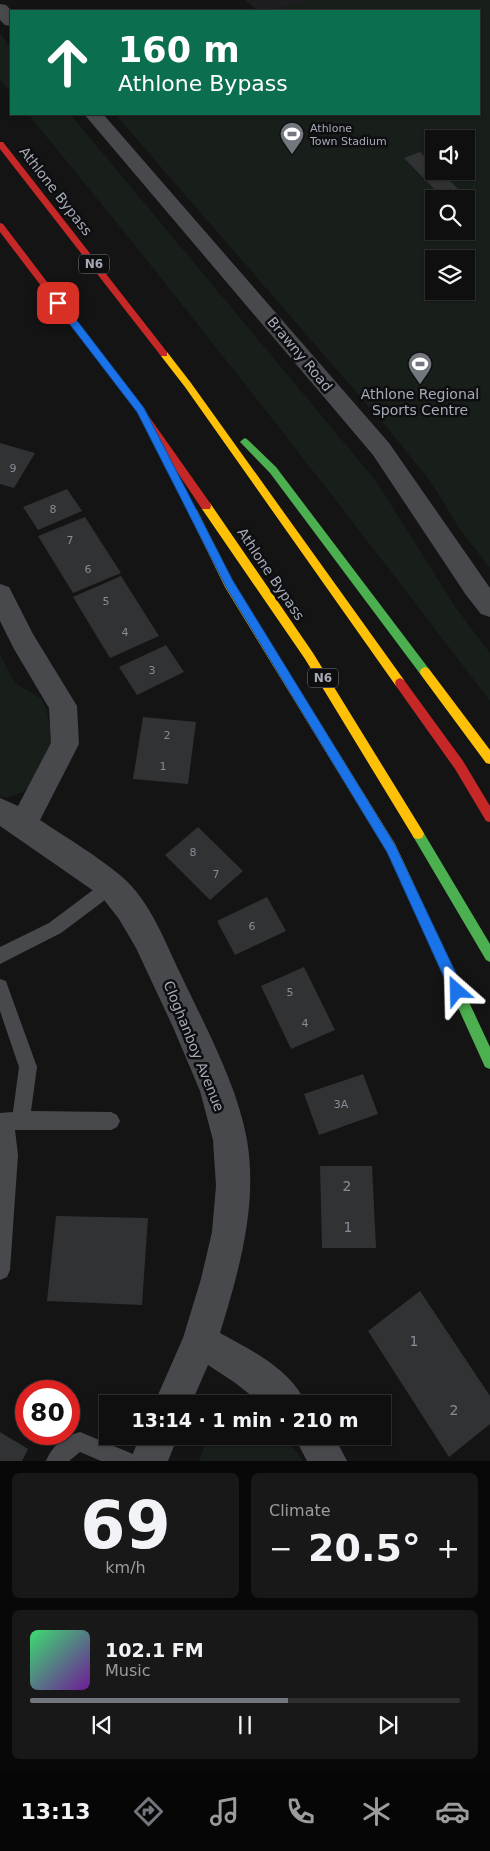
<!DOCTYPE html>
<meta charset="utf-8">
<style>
body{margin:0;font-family:"DejaVu Sans",sans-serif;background:#181818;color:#f1f3f6;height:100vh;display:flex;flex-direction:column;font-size:19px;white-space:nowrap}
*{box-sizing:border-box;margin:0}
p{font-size:16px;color:#9b9c9e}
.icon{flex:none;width:28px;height:28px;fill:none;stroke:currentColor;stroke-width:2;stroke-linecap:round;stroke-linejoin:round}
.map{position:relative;height:1461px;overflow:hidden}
.panel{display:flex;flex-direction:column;gap:12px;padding:12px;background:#080808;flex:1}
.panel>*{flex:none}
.hud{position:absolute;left:10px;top:10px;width:470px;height:105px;border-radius:0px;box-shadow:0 1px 4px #0004,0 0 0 1px #2f2f2f;background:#0b6e4f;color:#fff;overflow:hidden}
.buttons{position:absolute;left:425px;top:130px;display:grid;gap:10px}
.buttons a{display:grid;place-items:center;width:50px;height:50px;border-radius:0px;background:#0f0f0f;box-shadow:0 1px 4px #0004,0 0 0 1px #2f2f2f;font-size:25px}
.speed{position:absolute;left:15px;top:1380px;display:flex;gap:10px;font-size:25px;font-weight:700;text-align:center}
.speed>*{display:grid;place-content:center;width:65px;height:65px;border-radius:50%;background:#0f0f0f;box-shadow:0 1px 4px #0004,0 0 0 1px #2f2f2f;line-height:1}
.speed .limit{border:8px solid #d22;background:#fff;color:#111}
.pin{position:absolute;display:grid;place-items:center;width:42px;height:42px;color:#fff;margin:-21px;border-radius:10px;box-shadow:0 2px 8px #0006}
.me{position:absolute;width:55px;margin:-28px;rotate:335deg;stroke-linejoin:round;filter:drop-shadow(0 0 4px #0008)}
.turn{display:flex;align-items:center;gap:18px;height:105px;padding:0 25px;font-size:22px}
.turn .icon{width:65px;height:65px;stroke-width:2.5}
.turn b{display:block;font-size:35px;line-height:42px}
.big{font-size:38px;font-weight:800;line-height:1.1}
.panel .tile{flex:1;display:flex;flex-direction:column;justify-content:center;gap:8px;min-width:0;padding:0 18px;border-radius:8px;background:#181818}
.panel .dial{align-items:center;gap:0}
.dial b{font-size:65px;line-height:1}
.song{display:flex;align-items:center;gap:15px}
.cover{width:60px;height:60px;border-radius:8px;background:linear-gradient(135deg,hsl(140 70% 55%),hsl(280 70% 35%))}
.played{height:5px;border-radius:2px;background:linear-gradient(90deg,#72767d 60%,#2f2f2f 60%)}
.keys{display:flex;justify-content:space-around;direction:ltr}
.heat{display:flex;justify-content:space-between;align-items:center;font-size:28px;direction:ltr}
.panel .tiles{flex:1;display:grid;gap:12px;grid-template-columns:1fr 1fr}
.tile:last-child{grid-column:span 2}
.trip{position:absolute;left:99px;top:1395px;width:292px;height:50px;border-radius:0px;background:#0f0f0f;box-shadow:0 1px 4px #0004,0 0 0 1px #2f2f2f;font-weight:800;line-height:50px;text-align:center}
.menu{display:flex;height:80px;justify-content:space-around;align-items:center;background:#060606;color:#9b9c9e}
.menu .icon{width:35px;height:35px}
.menu .selected{color:#72767d}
.menu b{font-size:22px;color:#f1f3f6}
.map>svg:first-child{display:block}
</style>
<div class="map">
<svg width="490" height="1461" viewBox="0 0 490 1461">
<rect width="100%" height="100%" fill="#141414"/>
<path fill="#1e1e21" d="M 245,0 L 307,0 L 269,11 L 258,11 Z"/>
<path fill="#181e19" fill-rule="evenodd" d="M 307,0 L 490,0 L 490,568 L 459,528 L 431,482 L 390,431 L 115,114 L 479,114 L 479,11 L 269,11 ZM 434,139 L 466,139 L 466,171 L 434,171 ZM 434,199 L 466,199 L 466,231 L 434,231 ZM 434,259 L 466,259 L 466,291 L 434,291 Z
M 0,34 L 11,47 L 11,93 L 0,80 Z
M 28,114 L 70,114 L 376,481 L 456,608 L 490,653 L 490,701 C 339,503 186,306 28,114 Z
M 0,654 L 15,683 L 42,699 L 47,712 L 53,743 L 29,786 L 23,792 L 5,798 L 0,796 Z
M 208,1436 L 285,1436 L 303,1461 L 199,1461 Z"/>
<path fill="#313234" d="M 420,152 L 434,166 L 434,171 L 440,171 L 463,194 L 444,199 L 404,158 Z
M 0,443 L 35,453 L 14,488 L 0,484 Z
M 67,489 L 82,511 L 38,530 L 23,507 Z
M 85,517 L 121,573 L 73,593 L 38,536 Z
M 121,576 L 159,636 L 110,658 L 73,597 Z
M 166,645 L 184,672 L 137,695 L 119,667 Z
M 143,717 L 196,722 L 188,784 L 133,779 Z
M 198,827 L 243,871 L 210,900 L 165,855 Z
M 267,897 L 286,931 L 235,955 L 217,921 Z
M 304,967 L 335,1030 L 291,1049 L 261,986 Z
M 363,1074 L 378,1114 L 319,1135 L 304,1094 Z
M 320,1166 L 372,1166 L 376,1248 L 322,1248 Z
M 56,1216 L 148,1218 L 142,1305 L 47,1301 Z
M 420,1291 L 490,1396 L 490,1424 L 449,1457 L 368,1331 Z
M 0,1432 L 28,1449 L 22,1461 L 0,1461 Z"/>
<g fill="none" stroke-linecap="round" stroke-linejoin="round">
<path fill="#48494d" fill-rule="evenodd" d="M 111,879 L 117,881 L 119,886 L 117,891 L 61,933 L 0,964 L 0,947 L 49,923 L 105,881 Z
M 0,979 L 6,981 L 8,987 L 37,1067 L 31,1111 L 111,1112 L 117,1115 L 120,1121 L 117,1127 L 111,1130 L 15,1130 L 18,1155 L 10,1270 L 7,1277 L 0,1280 L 0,1113 L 13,1112 L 19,1067 L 0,1011 Z
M 80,1432 L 133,1454 L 136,1461 L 101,1461 L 80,1452 L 69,1461 L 46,1461 C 52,1446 64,1436 80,1432 Z"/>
<path fill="#48494d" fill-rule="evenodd" d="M 0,4 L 6,5 L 12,11 L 11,26 L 5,25 L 0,20 Z
M 84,114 L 103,114 L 389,443 L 490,588 L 490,617 L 481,614 L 466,595 L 373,455 Z
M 0,584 L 9,587 L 33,634 L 77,706 L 79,744 L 40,820 C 67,838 96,855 121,876 C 150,900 165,942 181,975 C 205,1026 237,1084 247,1140 C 258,1205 239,1271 220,1333 C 251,1350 292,1370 306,1404 L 262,1404 L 234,1382 L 208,1365 L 191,1404 L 154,1404 L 183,1338 L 201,1279 L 212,1232 L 216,1186 L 213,1140 L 200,1091 L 173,1027 L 136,948 L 119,919 L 101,896 L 0,826 L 0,798 L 18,806 L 51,743 L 49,708 L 14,649 L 0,621 Z
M 140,1436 L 178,1436 L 168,1461 L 130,1461 Z
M 294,1436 L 334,1436 L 347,1461 L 307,1461 Z"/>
<path fill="#4caf50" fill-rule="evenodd" d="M 245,438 L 248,440 L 276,467 L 429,669 L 430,672 L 429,675 L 421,675 L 270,473 L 242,444 L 240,442 L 242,440 Z
M 418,829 L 422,830 L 490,944 L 490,962 L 486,960 L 414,838 L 412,834 L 414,830 Z
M 407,876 L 411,878 L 490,1047 L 490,1069 L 485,1067 L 401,882 L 403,878 Z"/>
<path fill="#ffc107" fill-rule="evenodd" d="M 164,351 L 167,352 L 191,383 L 404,680 L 405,683 L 404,686 L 396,686 L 185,387 L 161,356 L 161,352 Z
M 206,502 L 210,503 L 313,653 L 422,830 L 424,834 L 422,838 L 418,839 L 414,838 L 305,659 L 202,509 L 201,506 Z
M 192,506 L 197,510 L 233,582 L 395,844 L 413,882 L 411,886 L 407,888 L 403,886 L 387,852 L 225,587 L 187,510 Z
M 425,667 L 429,669 L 490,750 L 490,764 L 486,763 L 421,675 L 420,672 L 421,669 Z"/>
<path fill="#c62828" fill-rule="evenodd" d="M 0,142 L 3,142 L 167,352 L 167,356 L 161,356 L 0,149 Z
M 0,223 L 3,224 L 143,408 L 210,503 L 211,506 L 210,509 L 202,509 L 137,412 L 0,232 Z
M 400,678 L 404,680 L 463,761 L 490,806 L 490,822 L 486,821 L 455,769 L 396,686 L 395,683 L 396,680 Z"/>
</g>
<path fill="#1a73e8" stroke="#114b97" d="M 58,300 L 62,301 L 144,408 L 233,581 L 395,845 L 462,986 L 463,991 L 462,995 L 457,997 L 452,995 L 387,852 L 226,587 L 137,412 L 55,305 L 54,303 Z"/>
<defs>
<symbol id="stadium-pin" viewBox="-11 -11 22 30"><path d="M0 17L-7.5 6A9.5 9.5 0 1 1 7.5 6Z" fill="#72767d" stroke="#0e0e10"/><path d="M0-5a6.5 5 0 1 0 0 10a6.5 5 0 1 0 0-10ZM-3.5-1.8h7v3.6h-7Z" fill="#fff"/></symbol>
</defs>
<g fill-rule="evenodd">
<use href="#stadium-pin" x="278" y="120" width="28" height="38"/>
<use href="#stadium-pin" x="406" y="350" width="28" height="38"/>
</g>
<g text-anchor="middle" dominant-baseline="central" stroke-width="5" stroke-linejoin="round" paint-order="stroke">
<g font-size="11" fill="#a4aab6" stroke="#0e0e10" text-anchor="start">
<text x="310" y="128">Athlone<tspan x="310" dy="13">Town Stadium</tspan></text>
</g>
<g font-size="11" fill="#878c96">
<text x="13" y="468">9</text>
<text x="53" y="509">8</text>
<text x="70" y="540">7</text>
<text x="88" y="569">6</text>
<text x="106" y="601">5</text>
<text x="125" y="632">4</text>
<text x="152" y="670">3</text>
<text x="167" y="735">2</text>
<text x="163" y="766">1</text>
<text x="193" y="852">8</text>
<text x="216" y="874">7</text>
<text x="252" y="926">6</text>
<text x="290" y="992">5</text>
<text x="305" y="1023">4</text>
<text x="341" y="1104">3A</text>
</g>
<g fill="#0e0e10" stroke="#777b84" stroke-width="1">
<rect x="79" y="254.5" width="30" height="19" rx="4"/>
<rect x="308" y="668.5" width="30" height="19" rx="4"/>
</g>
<g font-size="12" font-weight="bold" fill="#a4aab6">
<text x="94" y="264">N6</text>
<text x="323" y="678">N6</text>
</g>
<g font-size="14" fill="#a4aab6" stroke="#0e0e10">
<text transform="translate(56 191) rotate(52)">Athlone Bypass</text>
<text transform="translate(300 354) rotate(50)">Brawny Road</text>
<text transform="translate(271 574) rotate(56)">Athlone Bypass</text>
<text transform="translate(194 1046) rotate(68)">Cloghanboy Avenue</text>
</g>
<g font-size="14" fill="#a4aab6" stroke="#0e0e10">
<text x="420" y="394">Athlone Regional<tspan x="420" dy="16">Sports Centre</tspan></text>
</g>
<g font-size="14" fill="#878c96">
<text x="347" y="1186">2</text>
<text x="348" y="1227">1</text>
<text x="414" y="1341">1</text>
<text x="454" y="1410">2</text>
</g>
</g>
</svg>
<div class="buttons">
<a><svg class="icon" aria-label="sound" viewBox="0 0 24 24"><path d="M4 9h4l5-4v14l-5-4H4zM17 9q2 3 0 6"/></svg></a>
<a><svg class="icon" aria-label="search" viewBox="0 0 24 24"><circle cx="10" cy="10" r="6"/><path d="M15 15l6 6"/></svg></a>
<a><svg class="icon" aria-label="layers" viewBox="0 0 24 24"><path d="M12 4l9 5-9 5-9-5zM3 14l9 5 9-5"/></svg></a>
</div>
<div class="speed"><div class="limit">80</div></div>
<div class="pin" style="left:58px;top:303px;background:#d93025"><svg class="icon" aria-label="arrive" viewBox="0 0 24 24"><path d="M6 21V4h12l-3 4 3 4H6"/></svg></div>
<svg class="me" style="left:457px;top:991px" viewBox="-20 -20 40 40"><path d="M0-17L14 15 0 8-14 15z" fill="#1a73e8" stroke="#fff" stroke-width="4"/></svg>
<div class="trip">13:14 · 1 min · 210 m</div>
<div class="hud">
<div class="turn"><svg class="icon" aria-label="ahead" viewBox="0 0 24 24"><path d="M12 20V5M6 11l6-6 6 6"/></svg><div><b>160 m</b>Athlone Bypass</div></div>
</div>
</div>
<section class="panel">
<div class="tiles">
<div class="tile dial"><b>69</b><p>km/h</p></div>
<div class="tile"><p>Climate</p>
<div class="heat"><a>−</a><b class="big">20.5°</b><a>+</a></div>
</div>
<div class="tile">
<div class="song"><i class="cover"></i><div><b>102.1 FM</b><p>Music</p></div></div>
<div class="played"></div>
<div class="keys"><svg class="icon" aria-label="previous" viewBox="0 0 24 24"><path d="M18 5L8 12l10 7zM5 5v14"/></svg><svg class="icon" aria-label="pause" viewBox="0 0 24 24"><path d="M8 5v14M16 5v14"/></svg><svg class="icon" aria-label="next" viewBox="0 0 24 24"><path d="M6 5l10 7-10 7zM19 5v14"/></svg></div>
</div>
</div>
</section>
<nav class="menu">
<b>13:13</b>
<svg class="icon selected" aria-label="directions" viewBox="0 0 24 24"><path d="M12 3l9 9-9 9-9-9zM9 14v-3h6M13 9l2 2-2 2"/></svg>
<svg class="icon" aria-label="music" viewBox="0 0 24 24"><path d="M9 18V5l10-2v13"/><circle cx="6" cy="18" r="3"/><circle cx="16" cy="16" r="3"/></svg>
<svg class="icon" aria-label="phone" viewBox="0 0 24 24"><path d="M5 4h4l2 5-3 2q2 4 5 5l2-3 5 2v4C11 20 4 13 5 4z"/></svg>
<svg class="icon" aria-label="climate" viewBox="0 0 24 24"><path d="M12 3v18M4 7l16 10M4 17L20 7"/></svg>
<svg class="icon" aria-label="car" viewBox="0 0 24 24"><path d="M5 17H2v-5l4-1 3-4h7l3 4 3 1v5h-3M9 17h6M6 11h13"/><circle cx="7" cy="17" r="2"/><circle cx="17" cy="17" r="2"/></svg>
</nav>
